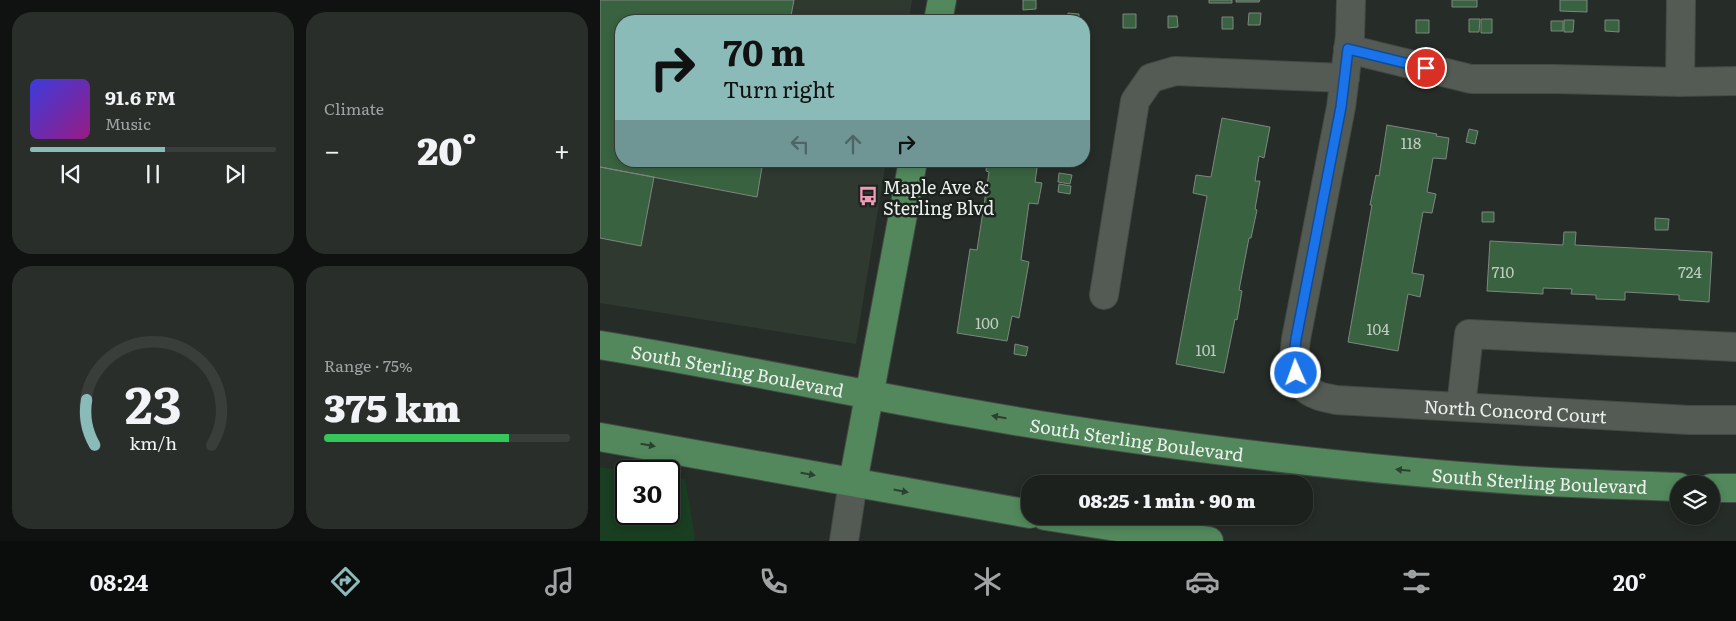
<!DOCTYPE html>
<meta charset="utf-8">
<style>
body{margin:0;font-family:Literata,serif;background:#292e2a;color:#f1f3f6;height:100vh;display:flex;flex-direction:column;font-size:19px;white-space:nowrap}
*{box-sizing:border-box;margin:0}
p{font-size:16px;color:#a0a3a4}
.icon{flex:none;width:28px;height:28px;fill:none;stroke:currentColor;stroke-width:2;stroke-linecap:round;stroke-linejoin:round}
.map{position:relative;flex:1;overflow:hidden}
.side{display:flex;flex-direction:column;gap:12px;padding:12px;background:#0f1210;width:600px}
.side>*{flex:none}
.top-card{position:absolute;left:15px;top:15px;width:475px;height:152px;border-radius:20px;box-shadow:0 2px 8px #0003,0 0 0 1px #3a3e3b;background:#8bbbb9;color:#111;overflow:hidden}
.controls{position:absolute;left:1070px;top:475px;display:grid;gap:10px}
.controls a{display:grid;place-items:center;width:50px;height:50px;border-radius:50%;background:#1c211d;box-shadow:0 2px 8px #0003,0 0 0 1px #3a3e3b;font-size:25px}
.speed{position:absolute;left:15px;top:460px;display:flex;gap:10px;font-size:25px;font-weight:700;text-align:center}
.speed>*{display:grid;place-content:center;width:65px;height:65px;border-radius:50%;background:#1c211d;box-shadow:0 2px 8px #0003,0 0 0 1px #3a3e3b;line-height:1}
.speed .limit{border:2px solid #111;border-radius:8px;background:#fff;color:#111}
.pin{position:absolute;display:grid;place-items:center;width:42px;height:42px;color:#fff;margin:-21px;border:2px solid #fff;border-radius:50%;box-shadow:0 1px 5px #0007}
.me{position:absolute;width:55px;margin:-28px;rotate:358deg;stroke-linejoin:round;filter:drop-shadow(0 0 4px #0008)}
.turn{display:flex;align-items:center;gap:18px;height:105px;padding:0 25px;font-size:22px}
.turn .icon{width:65px;height:65px;stroke-width:2.5}
.turn b{display:block;font-size:35px;line-height:42px}
.lanes{display:flex;align-items:center;height:48px;padding:0 25px;background:#0003;justify-content:center;gap:25px;direction:ltr}
.lanes .off{opacity:.35}
.big{font-size:38px;font-weight:800;line-height:1.1}
.side .tile{flex:1;display:flex;flex-direction:column;justify-content:center;gap:8px;min-width:0;padding:0 18px;border-radius:20px;background:#292e2a}
.side .dial{align-items:center;gap:0}
.dial svg{height:130px;overflow:visible;fill:none;stroke:#3a3e3b;stroke-width:7;stroke-linecap:round;text-anchor:middle}
.dial text{fill:#f1f3f6;stroke:none}
.song{display:flex;align-items:center;gap:15px}
.cover{width:60px;height:60px;border-radius:8px;background:linear-gradient(135deg,hsl(240 70% 55%),hsl(310 70% 35%))}
.played{height:5px;border-radius:2px;background:linear-gradient(90deg,#8bbbb9 55%,#3a3e3b 55%)}
.keys{display:flex;justify-content:space-around;direction:ltr}
.heat{display:flex;justify-content:space-between;align-items:center;font-size:28px;direction:ltr}
.charge{height:8px;border-radius:4px;background:linear-gradient(90deg,#34c759 75%,#3a3e3b 0)}
.side .tiles{flex:1;display:grid;gap:12px;grid-template-columns:repeat(2,1fr)}
.trip{position:absolute;left:421px;top:475px;width:292px;height:50px;border-radius:20px;background:#1c211d;box-shadow:0 2px 8px #0003,0 0 0 1px #3a3e3b;font-weight:800;line-height:50px;text-align:center}
.menu{display:flex;height:80px;justify-content:space-around;align-items:center;background:#0b0d0c;color:#a0a3a4}
.menu .icon{width:35px;height:35px}
.menu .selected{color:#8bbbb9}
.menu b{font-size:22px;color:#f1f3f6}
main{display:flex;flex:1;min-height:0}
.map>svg:first-child{display:block}
</style>
<main>
<section class="side">
<div class="tiles">
<div class="tile">
<div class="song"><i class="cover"></i><div><b>91.6 FM</b><p>Music</p></div></div>
<div class="played"></div>
<div class="keys"><svg class="icon" aria-label="previous" viewBox="0 0 24 24"><path d="M18 5L8 12l10 7zM5 5v14"/></svg><svg class="icon" aria-label="pause" viewBox="0 0 24 24"><path d="M8 5v14M16 5v14"/></svg><svg class="icon" aria-label="next" viewBox="0 0 24 24"><path d="M6 5l10 7-10 7zM19 5v14"/></svg></div>
</div>
<div class="tile"><p>Climate</p>
<div class="heat"><a>−</a><b class="big">20°</b><a>+</a></div>
</div>
<div class="tile dial"><svg viewBox="0 0 100 80">
<path d="M14 69A42 42 0 1 1 86 69"/>
<path d="M14 69A42 42 0 0 1 9 41" stroke="#8bbbb9"/>
<text x="50" y="56" font-size="32" font-weight="700">23</text>
<text x="50" y="72" font-size="11">km/h</text>
</svg></div>
<div class="tile"><p>Range · 75%</p><b class="big">375 km</b><div class="charge"></div></div>
</div>
</section>
<div class="map">
<svg width="1136" height="541" viewBox="0 0 1136 541">
<rect width="100%" height="100%" fill="#262c27"/>
<path fill="#2f3930" d="M 0,0 L 312,0 L 309,21 L 21,21 L 21,161 L 286,161 L 256,344 L 0,303 Z"/>
<path fill="#193e21" d="M 0,467 L 28,471 L 26,471 L 26,514 L 69,514 L 69,477 L 85,479 L 95,537 L 94,541 L 0,541 Z"/>
<path fill="#396240" stroke="#7f8680" d="M 0,0 L 194,0 L 190,21 L 21,21 L 21,161 L 163,161 L 157,197 L 0,167 Z
M 423,0 L 436,0 L 436,9 L 423,10 Z
M 609,0 L 632,0 L 632,3 L 609,3 Z
M 636,0 L 660,0 L 659,2 L 636,2 Z
M 852,0 L 877,0 L 877,7 L 852,7 Z
M 960,0 L 987,0 L 987,12 L 960,11 Z
M 468,13 L 479,14 L 479,21 L 467,21 Z
M 649,13 L 661,13 L 660,25 L 648,25 Z
M 523,14 L 536,14 L 536,28 L 523,28 Z
M 568,16 L 577,16 L 578,27 L 568,28 Z
M 622,17 L 633,17 L 633,29 L 622,29 Z
M 869,19 L 880,19 L 879,32 L 869,32 Z
M 881,19 L 892,19 L 892,33 L 881,33 Z
M 816,20 L 829,20 L 829,33 L 816,33 Z
M 964,20 L 974,20 L 973,32 L 964,32 Z
M 1005,20 L 1019,20 L 1019,32 L 1005,31 Z
M 951,21 L 963,21 L 963,31 L 951,31 Z
M 622,118 L 670,127 L 664,158 L 659,156 L 655,181 L 660,181 L 655,209 L 657,210 L 651,238 L 649,238 L 639,290 L 642,291 L 637,320 L 635,319 L 624,373 L 576,364 L 607,196 L 593,193 L 596,175 L 611,177 Z
M 787,125 L 837,134 L 836,136 L 849,138 L 846,159 L 833,158 L 827,192 L 836,194 L 832,213 L 823,212 L 812,273 L 824,275 L 820,297 L 808,294 L 798,351 L 748,342 L 772,205 L 770,205 L 776,175 L 779,176 Z
M 869,129 L 878,131 L 875,144 L 866,142 Z
M 387,161 L 438,161 L 435,182 L 442,183 L 438,204 L 429,203 L 421,260 L 429,262 L 419,318 L 412,316 L 407,341 L 357,333 L 370,249 L 377,250 L 389,172 L 386,171 Z
M 0,167 L 54,177 L 41,246 L 0,238 Z
M 459,173 L 472,175 L 470,184 L 458,182 Z
M 459,184 L 471,186 L 470,194 L 458,192 Z
M 882,212 L 894,212 L 894,222 L 882,222 Z
M 1055,218 L 1069,219 L 1068,230 L 1055,230 Z
M 964,232 L 976,232 L 975,245 L 1112,252 L 1109,302 L 1079,300 L 1079,295 L 1025,292 L 1025,300 L 996,299 L 996,295 L 971,294 L 972,289 L 943,288 L 943,294 L 887,291 L 890,241 L 963,245 Z
M 415,344 L 428,347 L 426,356 L 414,354 Z"/>
<g fill="none" stroke-linecap="round" stroke-linejoin="round">
<defs>
<g id="minor">
<path id="s1" d="M 751,0 L 750,36 L 741,107 L 696,339 C 693,361 691,385 717,395 C 722,398 730,398 736,400 L 1089,420 L 1136,420"/>
<path d="M 748,49 L 871,79 L 955,79 L 1080,82 L 1136,81"/>
<path d="M 1080,82 L 1081,0"/>
<path d="M 504,295 L 535,101 L 551,78 L 575,71 L 745,78"/>
<path d="M 861,407 L 869,334 L 1136,347"/>
<path d="M 244,541 L 253,482"/>
</g>
<g id="major">
<path d="M 338,21 L 342,0"/>
<path id="s2" d="M 0,345 C 171,373 340,412 512,436 C 651,456 791,472 931,481 C 980,484 1030,485 1079,487"/>
<path d="M 0,437 L 430,514"/>
<path d="M 253,482 L 313,161"/>
<path d="M 1111,488 L 1136,488"/>
<path d="M 445,516 L 609,541"/>
</g>
</defs>
<use href="#minor" stroke="#444945" stroke-width="30"/>
<use href="#major" stroke="#444945" stroke-width="30"/>
<use href="#minor" stroke="#545a54" stroke-width="28"/>
<use href="#major" stroke="#52885c" stroke-width="28"/>
</g>
<defs><path id="oneway-solid" d="M-6-.8H1V-3.2L6.5 0L1 3.2V.8H-6Z" transform="scale(1.25)"/></defs>
<g fill="#2c4130">
<use href="#oneway-solid" transform="translate(399 417) rotate(-170)"/>
<use href="#oneway-solid" transform="translate(48 445) rotate(10)"/>
<use href="#oneway-solid" transform="translate(803 470) rotate(-175)"/>
<use href="#oneway-solid" transform="translate(208 474) rotate(10)"/>
<use href="#oneway-solid" transform="translate(301 491) rotate(11)"/>
</g>
<g fill="none" stroke-linecap="round" stroke-linejoin="round">
<defs>
<path id="route" d="M 696,373 L 693,364 L 696,339 L 741,107 L 748,49 L 826,68"/>
</defs>
<use href="#route" stroke="#114b97" stroke-width="12"/>
<use href="#route" stroke="#1a73e8" stroke-width="9"/>
</g>
<defs>
<symbol id="bus-bare" viewBox="-9 -9 18 18"><path d="M-5-6H5V4H4V6H2V4H-2V6H-4V4H-5ZM-3.5-4V0h7V-4ZM-3.5 1.2v1.5H-2V1.2ZM2 1.2v1.5H3.5V1.2Z" fill="#f09ab6" stroke="#1c221d" stroke-width="2.5" paint-order="stroke"/></symbol>
</defs>
<g fill-rule="evenodd">
<use href="#bus-bare" x="254" y="182" width="28" height="28"/>
</g>
<g text-anchor="middle" dominant-baseline="central" stroke-width="5" stroke-linejoin="round" paint-order="stroke">
<g font-size="15" fill="#bfccc2">
<text x="811" y="142">118</text>
<text x="903" y="271">710</text>
<text x="1090" y="271">724</text>
<text x="387" y="322">100</text>
<text x="778" y="328">104</text>
<text x="606" y="349">101</text>
</g>
<g font-size="18" fill="#ecf0ed" stroke="#1c221d" text-anchor="start">
<text x="283" y="186">Maple Ave &amp;<tspan x="283" dy="21">Sterling Blvd</tspan></text>
</g>
<g font-size="18" fill="#ecf0ed" stroke="#1c221d">
<text stroke="none"><textPath href="#s2" startOffset="140">South Sterling Boulevard</textPath></text>
<text stroke="none"><textPath href="#s1" startOffset="609">North Concord Court</textPath></text>
<text stroke="none"><textPath href="#s2" startOffset="545">South Sterling Boulevard</textPath></text>
<text stroke="none"><textPath href="#s2" startOffset="950">South Sterling Boulevard</textPath></text>
</g>
</g>
</svg>
<div class="controls">
<a><svg class="icon" aria-label="layers" viewBox="0 0 24 24"><path d="M12 4l9 5-9 5-9-5zM3 14l9 5 9-5"/></svg></a>
</div>
<div class="speed"><div class="limit">30</div></div>
<div class="pin" style="left:826px;top:68px;background:#d93025"><svg class="icon" aria-label="arrive" viewBox="0 0 24 24"><path d="M6 21V4h12l-3 4 3 4H6"/></svg></div>
<svg class="me" style="left:696px;top:373px" viewBox="-20 -20 40 40"><circle r="17" fill="#1a73e8" stroke="#fff" stroke-width="3"/><path d="M0-11L8 9 0 5-8 9z" fill="#fff"/></svg>
<div class="trip">08:25 · 1 min · 90 m</div>
<div class="top-card">
<div class="turn"><svg class="icon" aria-label="right" viewBox="0 0 24 24"><path d="M7 20v-9h11M14 6l5 5-5 5"/></svg><div><b>70 m</b>Turn right</div></div>
<div class="lanes"><svg class="icon off" aria-label="left" viewBox="0 0 24 24"><path d="M17 20v-9H6M10 6l-5 5 5 5"/></svg><svg class="icon off" aria-label="ahead" viewBox="0 0 24 24"><path d="M12 20V5M6 11l6-6 6 6"/></svg><svg class="icon" aria-label="right" viewBox="0 0 24 24"><path d="M7 20v-9h11M14 6l5 5-5 5"/></svg></div>
</div>
</div>
</main>
<nav class="menu">
<b>08:24</b>
<svg class="icon selected" aria-label="directions" viewBox="0 0 24 24"><path d="M12 3l9 9-9 9-9-9zM9 14v-3h6M13 9l2 2-2 2"/></svg>
<svg class="icon" aria-label="music" viewBox="0 0 24 24"><path d="M9 18V5l10-2v13"/><circle cx="6" cy="18" r="3"/><circle cx="16" cy="16" r="3"/></svg>
<svg class="icon" aria-label="phone" viewBox="0 0 24 24"><path d="M5 4h4l2 5-3 2q2 4 5 5l2-3 5 2v4C11 20 4 13 5 4z"/></svg>
<svg class="icon" aria-label="climate" viewBox="0 0 24 24"><path d="M12 3v18M4 7l16 10M4 17L20 7"/></svg>
<svg class="icon" aria-label="car" viewBox="0 0 24 24"><path d="M5 17H2v-5l4-1 3-4h7l3 4 3 1v5h-3M9 17h6M6 11h13"/><circle cx="7" cy="17" r="2"/><circle cx="17" cy="17" r="2"/></svg>
<svg class="icon" aria-label="filters" viewBox="0 0 24 24"><path d="M4 7h16M4 17h16"/><circle cx="9" cy="7" r="2"/><circle cx="15" cy="17" r="2"/></svg>
<b>20°</b>
</nav>
